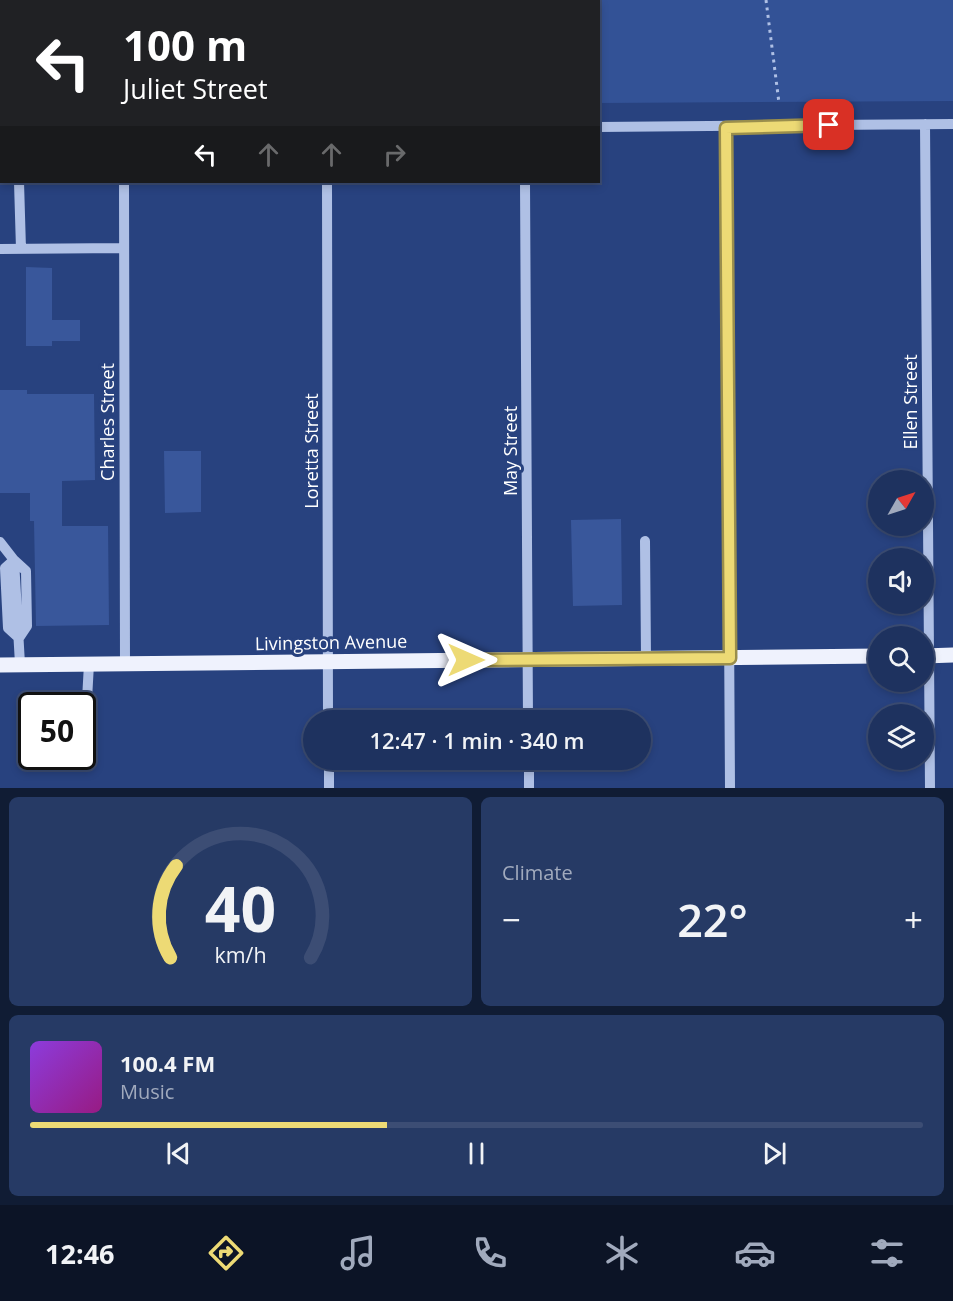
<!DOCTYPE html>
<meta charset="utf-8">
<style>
body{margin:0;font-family:"Open Sans",sans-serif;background:#263a65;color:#f1f3f6;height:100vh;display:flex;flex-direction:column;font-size:22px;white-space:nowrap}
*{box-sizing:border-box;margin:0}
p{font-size:20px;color:#a1aabd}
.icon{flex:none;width:33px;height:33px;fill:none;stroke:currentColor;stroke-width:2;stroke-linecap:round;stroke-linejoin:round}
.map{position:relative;height:788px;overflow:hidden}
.details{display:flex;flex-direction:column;gap:9px;padding:9px;background:#101c34;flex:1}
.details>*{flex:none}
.guide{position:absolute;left:0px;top:0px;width:600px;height:183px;box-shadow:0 3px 9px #0003,0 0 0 2px #3c4d74;background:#202124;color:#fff;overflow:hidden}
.needle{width:39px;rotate:51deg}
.buttons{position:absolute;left:868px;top:470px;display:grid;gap:12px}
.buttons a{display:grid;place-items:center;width:66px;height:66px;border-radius:50%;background:#1e325f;box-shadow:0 3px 9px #0003,0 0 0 2px #3c4d74;font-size:30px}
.speed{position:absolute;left:18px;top:692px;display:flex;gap:12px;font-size:30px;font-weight:700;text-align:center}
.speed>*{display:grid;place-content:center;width:78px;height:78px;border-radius:50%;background:#1e325f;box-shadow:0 3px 9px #0003,0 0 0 2px #3c4d74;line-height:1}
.speed .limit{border:3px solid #111;border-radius:9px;background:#fff;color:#111}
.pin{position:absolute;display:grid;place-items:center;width:51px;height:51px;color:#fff;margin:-26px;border-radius:12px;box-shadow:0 3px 9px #0006}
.me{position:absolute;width:66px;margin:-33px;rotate:90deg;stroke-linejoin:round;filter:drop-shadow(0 0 4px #0008)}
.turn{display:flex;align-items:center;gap:21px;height:126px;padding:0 24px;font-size:27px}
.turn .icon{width:78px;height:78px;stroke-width:2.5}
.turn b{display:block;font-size:42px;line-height:51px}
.lanes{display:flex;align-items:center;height:57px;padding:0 24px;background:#0003;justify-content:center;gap:30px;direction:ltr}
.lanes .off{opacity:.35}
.big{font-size:45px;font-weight:600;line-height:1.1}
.details .widget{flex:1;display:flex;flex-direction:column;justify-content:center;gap:9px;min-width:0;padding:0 21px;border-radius:9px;background:#263a65}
.details .dial{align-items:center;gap:0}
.dial svg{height:156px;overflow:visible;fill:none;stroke:#3c4d74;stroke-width:7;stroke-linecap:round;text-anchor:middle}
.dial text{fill:#f1f3f6;stroke:none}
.song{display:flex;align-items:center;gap:18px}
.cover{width:72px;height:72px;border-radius:9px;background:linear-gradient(135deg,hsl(270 70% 55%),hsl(310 70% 35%))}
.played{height:6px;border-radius:3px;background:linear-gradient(90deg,#edda75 40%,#3c4d74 40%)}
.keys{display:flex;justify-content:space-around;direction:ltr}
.heat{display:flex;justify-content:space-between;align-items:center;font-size:33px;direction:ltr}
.details .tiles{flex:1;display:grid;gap:9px;grid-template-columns:1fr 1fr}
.widget:last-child{grid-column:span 2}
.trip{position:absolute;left:303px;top:710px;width:348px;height:60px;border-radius:30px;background:#1e325f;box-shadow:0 3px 9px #0003,0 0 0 2px #3c4d74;font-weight:600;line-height:60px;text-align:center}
.menu{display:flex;height:96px;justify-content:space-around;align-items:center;background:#0c1426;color:#a1aabd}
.menu .icon{width:42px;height:42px}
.menu .on{color:#edda75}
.menu b{font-size:27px;color:#f1f3f6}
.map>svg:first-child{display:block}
</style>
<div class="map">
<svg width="953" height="788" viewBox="0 0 953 788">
<rect width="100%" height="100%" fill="#28427f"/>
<path fill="#335296" d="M 168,0 L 953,0 L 953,101 L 599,103 L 598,2 Z"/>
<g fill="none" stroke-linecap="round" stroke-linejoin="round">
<path stroke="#a3b9e5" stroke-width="5" d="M 233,2 L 234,0"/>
</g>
<path fill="#39579b" d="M 26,267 L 52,268 L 52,320 L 80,320 L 80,341 L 52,341 L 52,346 L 26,346 Z
M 0,390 L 27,390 L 27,394 L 94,394 L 95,480 L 62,481 L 62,526 L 108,526 L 109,625 L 36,626 L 34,521 L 30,521 L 30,493 L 0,493 Z
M 164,451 L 201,451 L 201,512 L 165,513 Z
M 621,519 L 622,605 L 573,606 L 571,520 Z"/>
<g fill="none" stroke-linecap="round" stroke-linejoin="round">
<path stroke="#afc0e5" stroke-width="3" stroke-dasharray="3 4.5" stroke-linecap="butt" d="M 222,0 L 223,2
M 766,0 L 779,103"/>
<path stroke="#afc0e5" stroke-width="10" d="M 132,0 L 132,2
M 925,124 L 930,788
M 598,127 L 953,124
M 726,128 L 730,788
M 0,136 L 2,136
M 19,182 L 21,249
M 124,182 L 125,663
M 327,182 L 328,720
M 525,182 L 528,720
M 0,249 L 124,248
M 645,541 L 646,658
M 0,542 L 14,560 L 20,664
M 14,560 L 26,571 L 27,626 L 19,638 L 8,628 L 5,568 Z
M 85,735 L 89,664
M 329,759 L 329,788
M 529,759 L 529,788"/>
<path stroke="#eff2fd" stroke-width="15" d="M 924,656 L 953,655
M 0,665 L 879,656"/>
</g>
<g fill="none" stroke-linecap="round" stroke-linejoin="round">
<defs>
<path id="route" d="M 466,660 L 730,658 L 726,128 L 829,125"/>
</defs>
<use href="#route" stroke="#9a8e4c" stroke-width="15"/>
<use href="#route" stroke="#edda75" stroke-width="10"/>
</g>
<g text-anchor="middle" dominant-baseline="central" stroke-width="6" stroke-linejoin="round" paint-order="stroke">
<g font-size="18" fill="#fff" stroke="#28427f">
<text transform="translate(910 402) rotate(-90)">Ellen Street</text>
<text transform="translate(107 422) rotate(-90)">Charles Street</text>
<text transform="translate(311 451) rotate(-90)">Loretta Street</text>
<text transform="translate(510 451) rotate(-90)">May Street</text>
<text transform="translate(331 642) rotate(-1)">Livingston Avenue</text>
</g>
</g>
</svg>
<div class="buttons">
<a><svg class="needle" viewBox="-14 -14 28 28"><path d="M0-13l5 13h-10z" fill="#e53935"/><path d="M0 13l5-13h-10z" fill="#a1aabd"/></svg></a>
<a><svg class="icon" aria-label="sound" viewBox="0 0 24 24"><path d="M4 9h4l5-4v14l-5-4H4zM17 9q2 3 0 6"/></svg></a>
<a><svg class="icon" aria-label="search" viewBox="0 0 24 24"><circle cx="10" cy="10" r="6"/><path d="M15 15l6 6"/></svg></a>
<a><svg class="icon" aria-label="layers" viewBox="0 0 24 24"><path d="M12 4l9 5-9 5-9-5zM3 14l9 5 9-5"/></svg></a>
</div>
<div class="speed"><div class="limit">50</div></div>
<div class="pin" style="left:829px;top:125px;background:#d93025"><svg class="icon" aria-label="arrive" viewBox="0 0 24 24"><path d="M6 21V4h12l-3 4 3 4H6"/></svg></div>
<svg class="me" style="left:466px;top:660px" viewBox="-20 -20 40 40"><path d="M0-17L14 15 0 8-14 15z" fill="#edda75" stroke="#fff" stroke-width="4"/></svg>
<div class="trip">12:47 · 1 min · 340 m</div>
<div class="guide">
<div class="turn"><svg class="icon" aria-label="left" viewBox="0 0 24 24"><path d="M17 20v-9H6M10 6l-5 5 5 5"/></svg><div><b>100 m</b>Juliet Street</div></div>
<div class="lanes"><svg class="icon" aria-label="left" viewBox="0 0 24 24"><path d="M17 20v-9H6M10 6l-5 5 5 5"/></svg><svg class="icon off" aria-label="ahead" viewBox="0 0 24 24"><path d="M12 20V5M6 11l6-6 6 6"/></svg><svg class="icon off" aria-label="ahead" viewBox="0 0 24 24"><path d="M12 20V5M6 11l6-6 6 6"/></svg><svg class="icon off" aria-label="right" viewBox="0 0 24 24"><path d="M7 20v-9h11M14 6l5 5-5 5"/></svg></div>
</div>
</div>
<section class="details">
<div class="tiles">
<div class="widget dial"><svg viewBox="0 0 100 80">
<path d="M14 69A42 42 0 1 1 86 69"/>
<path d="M14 69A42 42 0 0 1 17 22" stroke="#edda75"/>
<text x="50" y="56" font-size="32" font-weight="700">40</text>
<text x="50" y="72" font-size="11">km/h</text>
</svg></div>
<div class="widget"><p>Climate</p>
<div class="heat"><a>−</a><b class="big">22°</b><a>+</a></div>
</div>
<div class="widget">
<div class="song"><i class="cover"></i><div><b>100.4 FM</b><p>Music</p></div></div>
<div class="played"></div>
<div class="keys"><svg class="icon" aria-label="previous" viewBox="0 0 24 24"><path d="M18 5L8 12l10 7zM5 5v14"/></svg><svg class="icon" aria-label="pause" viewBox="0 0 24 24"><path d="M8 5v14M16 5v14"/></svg><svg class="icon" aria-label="next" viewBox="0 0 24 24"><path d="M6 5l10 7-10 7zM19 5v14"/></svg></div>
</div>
</div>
</section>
<nav class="menu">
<b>12:46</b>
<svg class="icon on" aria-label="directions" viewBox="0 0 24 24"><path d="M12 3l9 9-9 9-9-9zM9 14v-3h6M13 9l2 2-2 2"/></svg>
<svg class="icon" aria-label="music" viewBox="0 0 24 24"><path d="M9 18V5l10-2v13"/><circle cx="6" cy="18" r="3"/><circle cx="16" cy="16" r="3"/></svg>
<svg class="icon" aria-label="phone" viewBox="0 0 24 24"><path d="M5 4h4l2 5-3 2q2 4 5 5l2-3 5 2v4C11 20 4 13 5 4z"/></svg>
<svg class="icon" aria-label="climate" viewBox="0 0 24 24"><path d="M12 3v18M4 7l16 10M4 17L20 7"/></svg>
<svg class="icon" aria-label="car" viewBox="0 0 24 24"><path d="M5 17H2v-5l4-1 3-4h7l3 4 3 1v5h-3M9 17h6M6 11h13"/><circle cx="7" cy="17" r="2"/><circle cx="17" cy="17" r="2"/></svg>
<svg class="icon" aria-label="filters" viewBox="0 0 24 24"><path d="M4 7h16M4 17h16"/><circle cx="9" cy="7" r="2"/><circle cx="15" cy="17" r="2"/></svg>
</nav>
